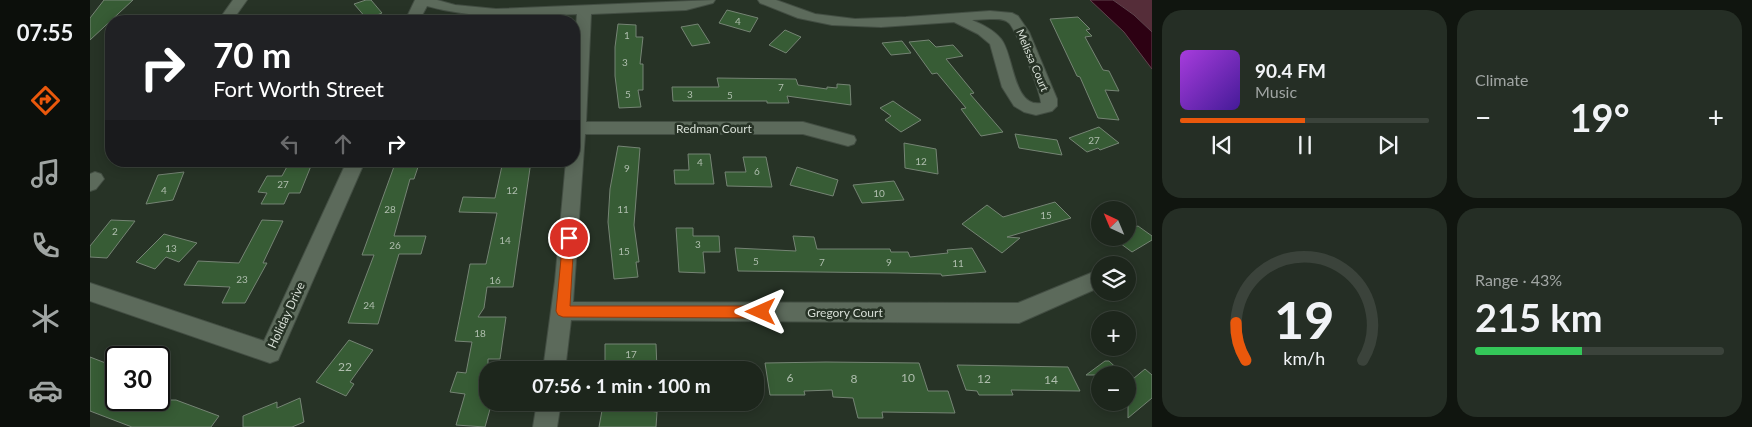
<!DOCTYPE html>
<meta charset="utf-8">
<style>
body{margin:0;font-family:Lato,sans-serif;background:#252e25;color:#f1f3f6;height:100vh;display:flex;flex-direction:column;font-size:19px;white-space:nowrap}
*{box-sizing:border-box;margin:0}
p{font-size:16px;color:#a0a5a3}
.icon{flex:none;width:28px;height:28px;fill:none;stroke:currentColor;stroke-width:2;stroke-linecap:round;stroke-linejoin:round}
.map{position:relative;flex:1;overflow:hidden}
.panel{display:flex;flex-direction:column;gap:10px;padding:10px;background:#10150f;width:600px}
.panel>*{flex:none}
.hud{position:absolute;left:15px;top:15px;width:475px;height:152px;border-radius:20px;box-shadow:0 2px 12px #0003,0 0 0 1px #3b433b;background:#202124;color:#fff;overflow:hidden}
.needle{width:32px;rotate:316deg}
.buttons{position:absolute;left:1001px;top:201px;display:grid;gap:10px}
.buttons a{display:grid;place-items:center;width:45px;height:45px;border-radius:50%;background:#1d261c;box-shadow:0 2px 12px #0003,0 0 0 1px #3b433b;font-size:25px}
.speed{position:absolute;left:15px;top:346px;display:flex;gap:10px;font-size:25px;font-weight:700;text-align:center}
.speed>*{display:grid;place-content:center;width:65px;height:65px;border-radius:50%;background:#1d261c;box-shadow:0 2px 12px #0003,0 0 0 1px #3b433b;line-height:1}
.speed .limit{border:2px solid #111;border-radius:8px;background:#fff;color:#111}
.pin{position:absolute;display:grid;place-items:center;width:42px;height:42px;color:#fff;margin:-21px;border:2px solid #fff;border-radius:50%;box-shadow:0 1px 5px #0007}
.me{position:absolute;width:55px;margin:-28px;rotate:270deg;stroke-linejoin:round;filter:drop-shadow(0 0 4px #0008)}
.turn{display:flex;align-items:center;gap:18px;height:105px;padding:0 25px;font-size:22px}
.turn .icon{width:65px;height:65px;stroke-width:2.5}
.turn b{display:block;font-size:35px;line-height:42px}
.lanes{display:flex;align-items:center;height:48px;padding:0 25px;background:#0003;justify-content:center;gap:25px;direction:ltr}
.lanes .off{opacity:.35}
.big{font-size:38px;font-weight:700;line-height:1.1}
.panel .tile{flex:1;display:flex;flex-direction:column;justify-content:center;gap:8px;min-width:0;padding:0 18px;border-radius:20px;background:#252e25}
.panel .dial{align-items:center;gap:0}
.dial svg{height:130px;overflow:visible;fill:none;stroke:#3b433b;stroke-width:7;stroke-linecap:round;text-anchor:middle}
.dial text{fill:#f1f3f6;stroke:none}
.song{display:flex;align-items:center;gap:15px}
.cover{width:60px;height:60px;border-radius:8px;background:linear-gradient(135deg,hsl(280 70% 55%),hsl(260 70% 35%))}
.played{height:5px;border-radius:2px;background:linear-gradient(90deg,#ea580c 50%,#3b433b 50%)}
.keys{display:flex;justify-content:space-around;direction:ltr}
.heat{display:flex;justify-content:space-between;align-items:center;font-size:28px;direction:ltr}
.charge{height:8px;border-radius:4px;background:linear-gradient(90deg,#34c759 43%,#3b433b 0)}
.panel .tiles{flex:1;display:grid;gap:10px;grid-template-columns:repeat(2,1fr)}
.trip{position:absolute;left:389px;top:361px;width:285px;height:50px;border-radius:20px;background:#1d261c;box-shadow:0 2px 12px #0003,0 0 0 1px #3b433b;font-weight:700;line-height:50px;text-align:center}
main{display:flex;flex:1;min-height:0}
.dock{display:flex;flex-direction:column;width:90px;justify-content:space-around;align-items:center;background:#0c0f0b;color:#a0a5a3}
.dock .icon{width:35px;height:35px}
.dock .selected{color:#ea580c}
.dock b{font-size:22px;color:#f1f3f6}
.map>svg:first-child{display:block}
</style>
<main>
<nav class="dock">
<b>07:55</b>
<svg class="icon selected" aria-label="directions" viewBox="0 0 24 24"><path d="M12 3l9 9-9 9-9-9zM9 14v-3h6M13 9l2 2-2 2"/></svg>
<svg class="icon" aria-label="music" viewBox="0 0 24 24"><path d="M9 18V5l10-2v13"/><circle cx="6" cy="18" r="3"/><circle cx="16" cy="16" r="3"/></svg>
<svg class="icon" aria-label="phone" viewBox="0 0 24 24"><path d="M5 4h4l2 5-3 2q2 4 5 5l2-3 5 2v4C11 20 4 13 5 4z"/></svg>
<svg class="icon" aria-label="climate" viewBox="0 0 24 24"><path d="M12 3v18M4 7l16 10M4 17L20 7"/></svg>
<svg class="icon" aria-label="car" viewBox="0 0 24 24"><path d="M5 17H2v-5l4-1 3-4h7l3 4 3 1v5h-3M9 17h6M6 11h13"/><circle cx="7" cy="17" r="2"/><circle cx="17" cy="17" r="2"/></svg>
</nav>
<div class="map">
<svg width="1062" height="427" viewBox="0 0 1062 427">
<rect width="100%" height="100%" fill="#273326"/>
<path fill="#552d39" d="M 1023,0 L 1062,0 L 1062,32 L 1044,15 Z"/>
<path fill="#2d0113" stroke="#60444e" d="M 1000,0 L 1023,0 L 1044,15 L 1062,32 L 1062,69 L 1034,32 Z"/>
<path fill="#375c35" stroke="#758474" d="M 14,0 L 43,0 L 0,40 L 0,18 Z
M 276,0 L 281,0 L 292,13 L 277,19 L 264,4 Z
M 637,10 L 668,18 L 660,32 L 629,23 Z
M 988,17 L 1000,29 L 996,30 L 1002,36 L 995,37 L 1013,70 L 1019,71 L 1029,91 L 1015,90 L 1029,120 L 1008,118 L 990,77 L 987,76 L 960,19 Z
M 528,24 L 546,25 L 546,37 L 553,37 L 550,64 L 553,64 L 553,90 L 548,90 L 551,107 L 529,108 L 525,76 L 525,47 Z
M 608,24 L 620,43 L 602,46 L 591,27 Z
M 695,30 L 711,37 L 696,53 L 679,45 Z
M 839,40 L 846,47 L 863,45 L 873,56 L 856,59 L 884,93 L 880,94 L 913,132 L 891,136 L 871,109 L 876,108 L 847,73 L 842,74 L 819,42 Z
M 812,41 L 821,53 L 801,55 L 792,43 Z
M 627,78 L 706,79 L 708,85 L 737,89 L 737,87 L 747,88 L 747,84 L 760,85 L 761,105 L 697,96 L 699,103 L 677,103 L 677,101 L 583,101 L 582,87 L 629,87 Z
M 803,101 L 813,108 L 831,120 L 811,132 L 795,120 L 801,116 L 790,108 Z
M 1009,127 L 1029,143 L 1010,150 L 1008,148 L 997,152 L 979,138 Z
M 925,134 L 967,140 L 972,155 L 929,148 Z
M 814,143 L 846,149 L 848,174 L 815,168 Z
M 528,146 L 550,148 L 544,225 L 549,262 L 546,262 L 548,277 L 524,279 L 518,222 L 520,189 Z
M 598,154 L 620,154 L 624,184 L 585,184 L 584,170 L 599,170 Z
M 653,157 L 676,157 L 682,187 L 637,186 L 635,172 L 656,172 Z
M 200,161 L 223,161 L 210,193 L 199,193 L 194,204 L 171,204 L 177,193 L 168,192 L 177,176 L 192,176 Z
M 306,161 L 330,161 L 324,179 L 320,179 L 304,236 L 336,236 L 331,254 L 309,254 L 288,324 L 258,323 L 284,255 L 272,255 Z
M 413,161 L 441,161 L 423,287 L 397,287 L 394,308 L 388,317 L 416,317 L 410,359 L 398,359 L 398,402 L 402,402 L 395,427 L 366,425 L 375,394 L 360,392 L 367,372 L 376,373 L 382,342 L 365,341 L 373,301 L 380,264 L 396,264 L 407,213 L 369,212 L 373,197 L 405,198 Z
M 707,167 L 748,180 L 743,196 L 700,185 Z
M 94,172 L 83,200 L 56,204 L 68,175 Z
M 804,181 L 814,200 L 772,203 L 763,185 Z
M 965,202 L 981,218 L 917,237 L 930,238 L 912,253 L 872,224 L 897,205 L 913,217 Z
M 21,220 L 45,221 L 17,258 L 0,257 L 0,246 Z
M 172,220 L 193,221 L 173,263 L 177,263 L 155,303 L 132,303 L 140,287 L 94,285 L 108,261 L 149,263 Z
M 1038,222 L 1044,227 L 1048,226 L 1062,236 L 1062,240 L 1042,252 L 1023,238 L 1038,238 Z
M 586,228 L 603,228 L 603,236 L 629,236 L 630,252 L 613,252 L 615,273 L 589,272 Z
M 74,234 L 107,243 L 89,262 L 76,257 L 65,269 L 46,262 Z
M 703,236 L 724,237 L 727,249 L 800,249 L 801,252 L 818,252 L 820,257 L 858,253 L 857,250 L 882,248 L 896,272 L 852,276 L 851,274 L 807,273 L 648,271 L 645,248 L 706,251 Z
M 259,340 L 283,350 L 260,382 L 264,384 L 256,396 L 226,382 Z
M 515,344 L 566,344 L 567,370 L 515,370 Z
M 0,357 L 26,367 L 26,400 L 86,400 L 129,416 L 121,427 L 42,427 L 0,411 Z
M 1015,361 L 1019,361 L 1034,375 L 996,375 Z
M 736,362 L 829,363 L 838,391 L 858,391 L 865,413 L 792,412 L 793,418 L 768,418 L 763,398 L 743,397 L 742,390 L 714,391 L 715,395 L 680,395 L 675,363 Z
M 867,365 L 978,367 L 990,391 L 921,390 L 923,395 L 889,395 L 887,391 L 876,390 Z
M 1055,369 L 1062,375 L 1062,398 L 1038,418 L 1038,383 Z
M 210,398 L 214,422 L 202,427 L 153,427 L 153,416 L 187,402 L 187,408 Z
M 513,405 L 567,412 L 566,427 L 509,427 Z"/>
<g fill="none" stroke-linecap="round" stroke-linejoin="round">
<defs>
<path id="minor" d="M 143,0 L 157,0 L 142,21 L 128,21 Z
M 325,0 L 347,0 L 365,5 L 406,9 L 625,0 L 623,3 L 596,10 L 501,14 L 496,122 L 713,122 L 764,136 L 766,140 L 764,144 L 758,146 L 713,134 L 495,134 L 483,302 L 928,303 L 1001,273 L 1008,276 L 1010,279 L 1008,288 L 929,323 L 481,320 L 475,370 L 453,370 L 465,281 L 476,161 L 484,161 L 484,60 L 487,14 C 436,16 387,20 337,6 L 329,21 L 315,21 Z
M 668,0 L 686,0 L 725,14 L 765,19 L 816,17 L 900,11 L 922,13 L 928,16 L 939,32 L 967,99 L 967,106 L 962,111 L 946,115 L 934,112 L 924,106 L 912,87 L 900,44 L 888,34 L 864,22 L 791,27 L 742,25 L 708,18 L 670,3 ZM 900,19 C 906,19 914,18 919,23 C 926,29 951,94 951,103 C 923,108 924,55 911,39 C 904,30 893,25 882,20 Z
M 257,161 L 275,161 L 188,360 L 180,363 L 0,301 L 0,283 L 174,341 Z
M 5,172 L 11,174 L 14,179 L 6,189 L 0,191 L 0,174 Z
M 447,402 L 471,402 L 467,427 L 443,427 Z"/>
</defs>
<use href="#minor" stroke="#434e43" stroke-width="2"/>
<use href="#minor" fill="#5c6a5b" fill-rule="evenodd"/>
</g>
<path fill="#ea580c" stroke="#983908" d="M 479,233 L 483,234 L 484,238 L 480,306 L 671,306 L 676,308 L 678,312 L 676,316 L 671,318 L 473,317 L 468,315 L 466,311 L 473,238 L 474,234 Z"/>
<g text-anchor="middle" dominant-baseline="central" stroke-width="5" stroke-linejoin="round" paint-order="stroke">
<g font-size="10" fill="#afbeae">
<text x="648" y="21">4</text>
<text x="537" y="35">1</text>
<text x="535" y="62">3</text>
<text x="691" y="87">7</text>
<text x="538" y="94">5</text>
<text x="600" y="94">3</text>
<text x="640" y="95">5</text>
<text x="1004" y="140">27</text>
<text x="831" y="161">12</text>
<text x="610" y="162">4</text>
<text x="537" y="168">9</text>
<text x="667" y="171">6</text>
<text x="193" y="184">27</text>
<text x="74" y="190">4</text>
<text x="422" y="190">12</text>
<text x="789" y="193">10</text>
<text x="300" y="209">28</text>
<text x="533" y="209">11</text>
<text x="956" y="215">15</text>
<text x="25" y="231">2</text>
<text x="415" y="240">14</text>
<text x="608" y="244">3</text>
<text x="305" y="245">26</text>
<text x="81" y="248">13</text>
<text x="534" y="251">15</text>
<text x="666" y="261">5</text>
<text x="732" y="262">7</text>
<text x="799" y="262">9</text>
<text x="868" y="263">11</text>
<text x="152" y="279">23</text>
<text x="405" y="280">16</text>
<text x="279" y="305">24</text>
<text x="390" y="333">18</text>
<text x="541" y="354">17</text>
</g>
<g font-size="11" fill="#d7dfd6" stroke="#273326">
<text transform="translate(943 60) rotate(67)">Melissa Court</text>
</g>
<g font-size="12" fill="#d7dfd6" stroke="#273326">
<text x="624" y="128">Redman Court</text>
<text x="755" y="312">Gregory Court</text>
<text transform="translate(196 315) rotate(-65)">Holiday Drive</text>
</g>
<g font-size="12" fill="#afbeae">
<text x="255" y="366">22</text>
<text x="700" y="377">6</text>
<text x="818" y="377">10</text>
<text x="764" y="378">8</text>
<text x="894" y="378">12</text>
<text x="961" y="379">14</text>
</g>
</g>
</svg>
<div class="buttons">
<a><svg class="needle" viewBox="-14 -14 28 28"><path d="M0-13l5 13h-10z" fill="#e53935"/><path d="M0 13l5-13h-10z" fill="#a0a5a3"/></svg></a>
<a><svg class="icon" aria-label="layers" viewBox="0 0 24 24"><path d="M12 4l9 5-9 5-9-5zM3 14l9 5 9-5"/></svg></a>
<a>+</a>
<a>−</a>
</div>
<div class="speed"><div class="limit">30</div></div>
<div class="pin" style="left:479px;top:238px;background:#d93025"><svg class="icon" aria-label="arrive" viewBox="0 0 24 24"><path d="M6 21V4h12l-3 4 3 4H6"/></svg></div>
<svg class="me" style="left:671px;top:312px" viewBox="-20 -20 40 40"><path d="M0-17L14 15 0 8-14 15z" fill="#ea580c" stroke="#fff" stroke-width="4"/></svg>
<div class="trip">07:56 · 1 min · 100 m</div>
<div class="hud">
<div class="turn"><svg class="icon" aria-label="right" viewBox="0 0 24 24"><path d="M7 20v-9h11M14 6l5 5-5 5"/></svg><div><b>70 m</b>Fort Worth Street</div></div>
<div class="lanes"><svg class="icon off" aria-label="left" viewBox="0 0 24 24"><path d="M17 20v-9H6M10 6l-5 5 5 5"/></svg><svg class="icon off" aria-label="ahead" viewBox="0 0 24 24"><path d="M12 20V5M6 11l6-6 6 6"/></svg><svg class="icon" aria-label="right" viewBox="0 0 24 24"><path d="M7 20v-9h11M14 6l5 5-5 5"/></svg></div>
</div>
</div>
<section class="panel">
<div class="tiles">
<div class="tile">
<div class="song"><i class="cover"></i><div><b>90.4 FM</b><p>Music</p></div></div>
<div class="played"></div>
<div class="keys"><svg class="icon" aria-label="previous" viewBox="0 0 24 24"><path d="M18 5L8 12l10 7zM5 5v14"/></svg><svg class="icon" aria-label="pause" viewBox="0 0 24 24"><path d="M8 5v14M16 5v14"/></svg><svg class="icon" aria-label="next" viewBox="0 0 24 24"><path d="M6 5l10 7-10 7zM19 5v14"/></svg></div>
</div>
<div class="tile"><p>Climate</p>
<div class="heat"><a>−</a><b class="big">19°</b><a>+</a></div>
</div>
<div class="tile dial"><svg viewBox="0 0 100 80">
<path d="M14 69A42 42 0 1 1 86 69"/>
<path d="M14 69A42 42 0 0 1 8 46" stroke="#ea580c"/>
<text x="50" y="56" font-size="32" font-weight="700">19</text>
<text x="50" y="72" font-size="11">km/h</text>
</svg></div>
<div class="tile"><p>Range · 43%</p><b class="big">215 km</b><div class="charge"></div></div>
</div>
</section>
</main>
